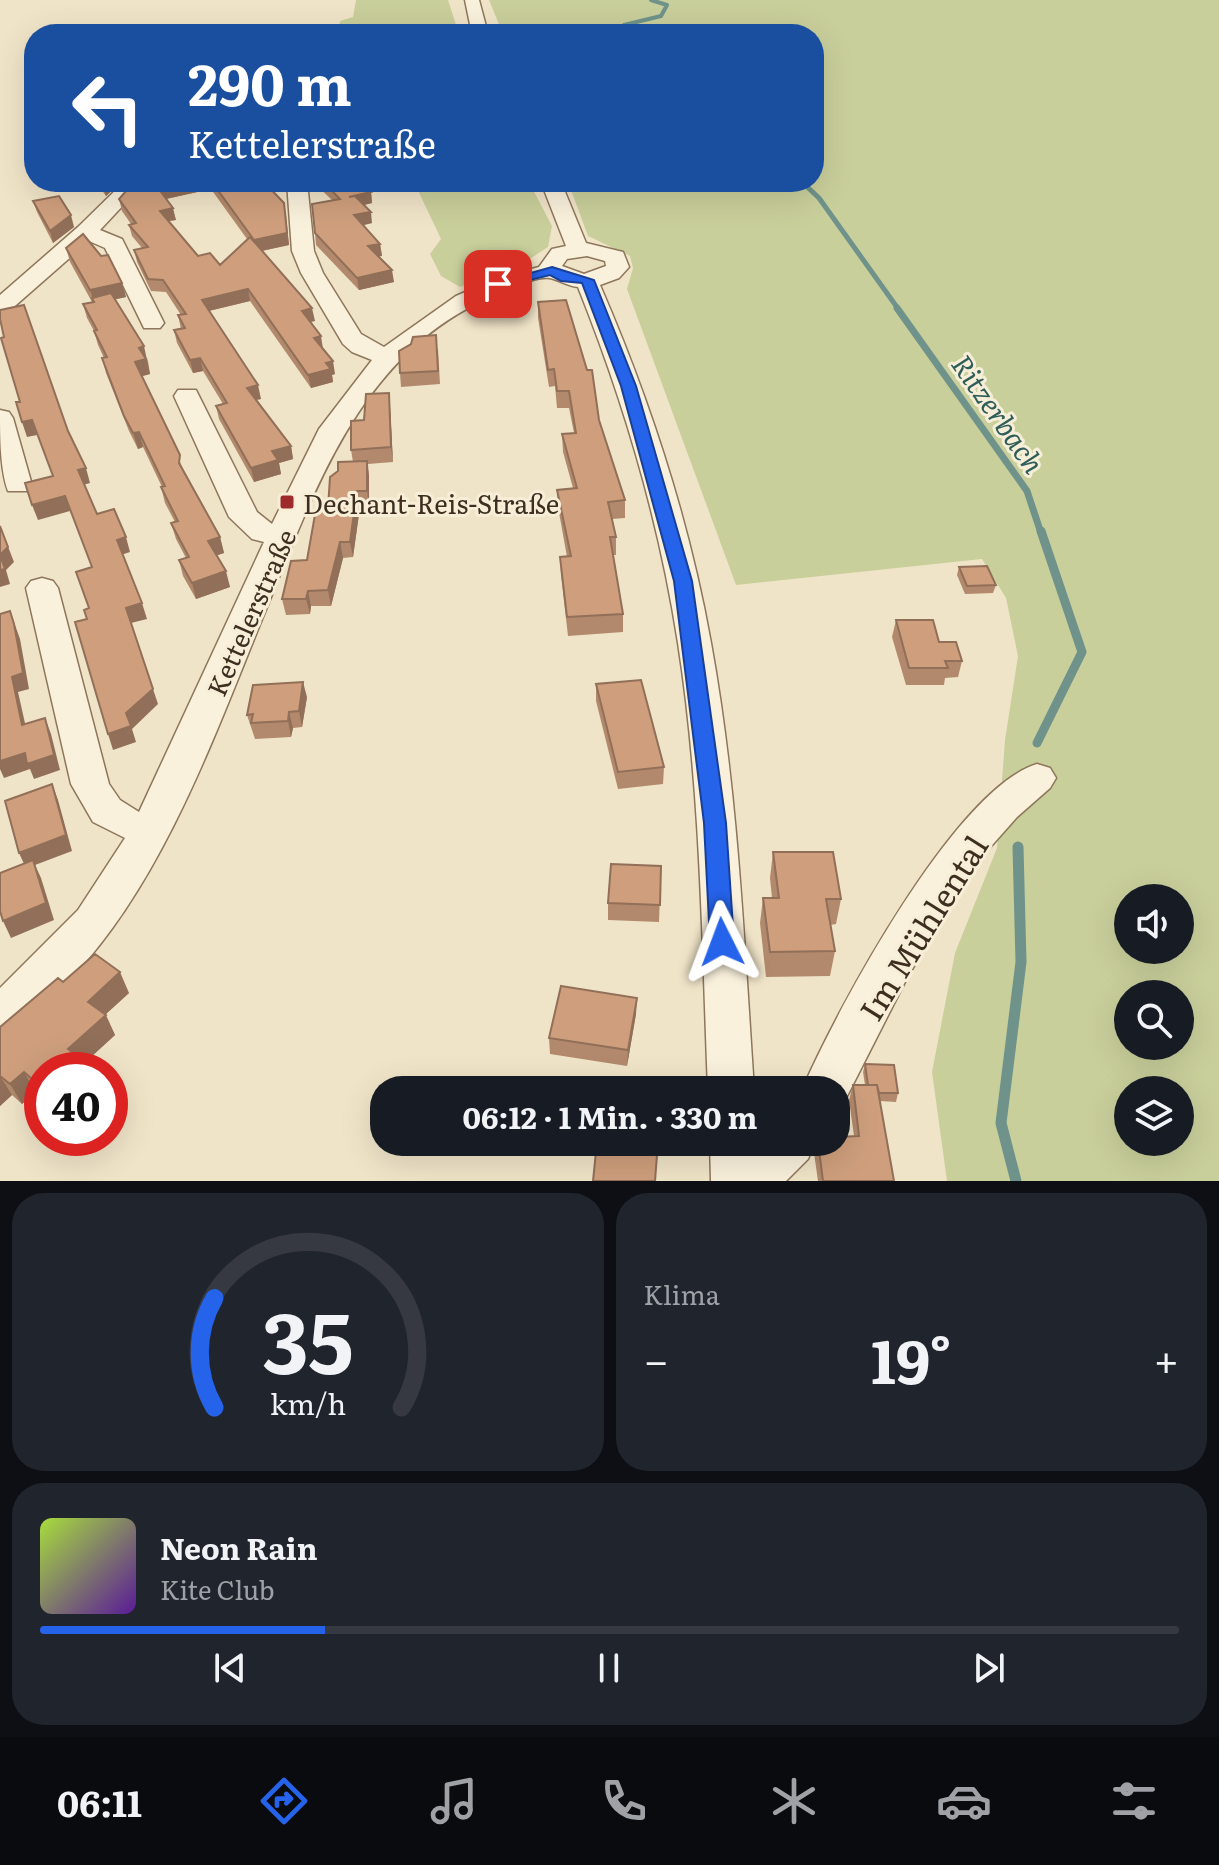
<!DOCTYPE html>
<html lang="de">
<meta charset="utf-8">
<style>
body{margin:0;font-family:Literata,serif;background:#20242c;color:#f1f3f6;height:100vh;display:flex;flex-direction:column;font-size:30px;white-space:nowrap}
*{box-sizing:border-box;margin:0}
p{font-size:26px;color:#9ea1a6}
.icon{flex:none;width:44px;height:44px;fill:none;stroke:currentColor;stroke-width:2;stroke-linecap:round;stroke-linejoin:round}
.map{position:relative;height:1181px;overflow:hidden}
.details{display:flex;flex-direction:column;gap:12px;padding:12px;background:#0d0f14;flex:1}
.details>*{flex:none}
.top-card{position:absolute;left:24px;top:24px;width:800px;height:168px;border-radius:32px;box-shadow:0 8px 32px #0002;background:#1a4fa0;color:#fff;overflow:hidden}
.buttons{position:absolute;left:1114px;top:884px;display:grid;gap:16px}
.buttons a{display:grid;place-items:center;width:80px;height:80px;border-radius:50%;background:#171b24;box-shadow:0 8px 32px #0002;font-size:40px}
.speed{position:absolute;left:24px;top:1052px;display:flex;gap:16px;font-size:40px;font-weight:700;text-align:center}
.speed>*{display:grid;place-content:center;width:104px;height:104px;border-radius:50%;background:#171b24;box-shadow:0 8px 32px #0002;line-height:1}
.speed .limit{border:12px solid #d22;background:#fff;color:#111}
.pin{position:absolute;display:grid;place-items:center;width:68px;height:68px;color:#fff;margin:-34px;border-radius:16px;box-shadow:0 4px 12px #0006}
.me{position:absolute;width:88px;margin:-44px;rotate:357deg;stroke-linejoin:round;filter:drop-shadow(0 0 6px #0008)}
.turn{display:flex;align-items:center;gap:28px;height:168px;padding:0 32px;font-size:36px}
.turn .icon{width:104px;height:104px;stroke-width:2.5}
.turn b{display:block;font-size:56px;line-height:68px}
.big{font-size:60px;font-weight:700;line-height:1.1}
.details .card{flex:1;display:flex;flex-direction:column;justify-content:center;gap:12px;min-width:0;padding:0 28px;border-radius:32px;background:#20242c}
.details .dial{align-items:center;gap:0}
.dial svg{height:208px;overflow:visible;fill:none;stroke:#363941;stroke-width:7;stroke-linecap:round;text-anchor:middle}
.dial text{fill:#f1f3f6;stroke:none}
.song{display:flex;align-items:center;gap:24px}
.cover{width:96px;height:96px;border-radius:12px;background:linear-gradient(135deg,hsl(80 70% 55%),hsl(270 70% 35%))}
.played{height:8px;border-radius:4px;background:linear-gradient(90deg,#2563eb 25%,#363941 25%)}
.keys{display:flex;justify-content:space-around;direction:ltr}
.heat{display:flex;justify-content:space-between;align-items:center;font-size:44px;direction:ltr}
.details .tiles{flex:1;display:grid;gap:12px;grid-template-columns:1fr 1fr}
.card:last-child{grid-column:span 2}
.trip{position:absolute;left:370px;top:1076px;width:480px;height:80px;border-radius:32px;background:#171b24;box-shadow:0 8px 32px #0002;font-weight:700;line-height:80px;text-align:center}
.tabs{display:flex;height:128px;justify-content:space-around;align-items:center;background:#090b0e;color:#9ea1a6}
.tabs .icon{width:56px;height:56px}
.tabs .active{color:#2563eb}
.tabs b{font-size:36px;color:#f1f3f6}
.map>svg:first-child{display:block}
</style>
<div class="map">
<svg width="1219" height="1181" viewBox="0 0 1219 1181">
<rect width="100%" height="100%" fill="#f0e4c8"/>
<path fill="#c9cf9b" fill-rule="evenodd" d="M 356,0 L 448,0 L 459,34 L 338,34 L 340,21 L 353,17 Z
M 489,0 L 1219,0 L 1219,1181 L 947,1181 L 932,1072 L 955,953 L 997,848 L 1005,740 L 1018,656 L 1006,598 L 982,559 L 736,585 L 627,289 L 633,268 L 630,256 L 588,236 L 568,182 L 814,182 L 814,34 L 503,34 ZM 1128,898 L 1180,898 L 1180,950 L 1128,950 ZM 1128,994 L 1180,994 L 1180,1046 L 1128,1046 ZM 1128,1090 L 1180,1090 L 1180,1142 L 1128,1142 Z
M 414,182 L 529,182 L 552,226 L 548,247 L 522,264 L 460,287 L 441,276 L 430,254 L 441,239 Z"/>
<g fill="none" stroke-linecap="round" stroke-linejoin="round">
<path stroke="#6f938a" stroke-width="4" d="M 633,34 L 624,25 L 661,16 L 667,5 L 651,0"/>
<path stroke="#6f938a" stroke-width="5" d="M 802,182 L 819,198 L 899,310"/>
<path stroke="#6f938a" stroke-width="7" d="M 897,308 L 1027,491 L 1041,533"/>
<path stroke="#6f938a" stroke-width="9" d="M 1037,743 L 1082,652 L 1041,531"/>
<path stroke="#6f938a" stroke-width="11" d="M 1016,1181 L 1001,1123 L 1021,962 L 1018,847"/>
<defs>
<path id="minor" d="M 465,0 L 479,0 L 488,34 L 472,34 Z
M 124,182 L 145,182 L 100,230 L 122,239 L 164,323 L 160,328 L 144,328 L 105,248 L 89,241 L 8,312 L 0,314 L 0,295 L 78,227 Z
M 287,182 L 307,182 L 314,251 L 323,273 L 361,334 L 384,347 L 456,296 L 498,278 L 539,267 L 552,249 L 566,246 L 541,182 L 561,182 L 586,243 L 623,252 L 629,267 L 619,278 L 600,285 C 650,400 689,520 711,643 C 738,791 744,941 754,1090 L 708,1090 C 702,941 701,790 678,643 C 659,520 624,402 578,287 C 568,286 559,280 550,278 C 535,276 511,289 498,294 C 360,349 314,492 263,617 C 214,737 163,880 74,975 C 52,997 29,1025 0,1036 L 0,988 L 78,910 L 125,838 L 93,822 L 71,784 L 26,588 L 31,581 L 42,578 L 53,581 L 58,588 L 109,784 L 120,800 L 139,812 L 264,542 L 252,539 L 229,517 L 174,396 L 178,390 L 196,390 L 257,512 L 272,524 L 319,429 L 372,360 L 352,352 L 343,344 L 301,273 L 292,251 ZM 587,256 L 605,261 L 606,266 L 584,274 L 562,266 L 567,259 Z
M 0,410 L 9,412 L 13,418 L 32,485 L 28,491 L 8,491 C 0,470 0,434 0,410 Z
M 1037,764 L 1050,768 L 1056,778 L 1050,788 L 1017,817 L 986,852 L 958,891 L 907,978 L 842,1106 L 836,1108 L 836,1090 L 802,1090 C 836,1011 955,789 1037,764 Z
M 710,1142 L 815,1142 L 808,1159 L 786,1181 L 711,1181 Z"/>
</defs>
<use href="#minor" stroke="#8d765c" stroke-width="3"/>
<use href="#minor" fill="#faf1dc" fill-rule="evenodd"/>
</g>
<path fill="#b2896c" fill-rule="evenodd" d="M 96,182 L 121,182 L 106,196 Z
M 134,182 L 278,182 L 268,186 L 286,214 L 289,245 L 262,251 L 315,321 L 310,322 L 335,374 L 332,375 L 333,382 L 311,388 L 250,301 L 209,311 L 261,399 L 256,400 L 291,446 L 293,459 L 279,463 L 281,474 L 254,482 L 219,419 L 216,406 L 223,404 L 203,371 L 193,373 L 177,343 L 174,330 L 181,329 L 178,315 L 181,315 L 166,292 L 151,291 L 137,262 L 134,250 L 142,248 L 132,236 L 129,225 L 131,224 L 122,211 L 119,199 ZM 211,189 L 247,239 L 220,265 L 198,256 L 168,221 L 176,220 L 166,199 Z
M 313,182 L 360,182 L 371,192 L 372,203 L 364,205 L 372,223 L 363,225 L 380,244 L 382,256 L 379,256 L 394,282 L 359,290 L 316,245 L 315,233 L 332,200 Z
M 33,201 L 74,227 L 53,243 L 37,212 Z
M 66,248 L 122,283 L 126,297 L 115,299 L 148,361 L 150,374 L 142,376 L 184,471 L 220,537 L 224,553 L 217,555 L 230,587 L 196,599 L 183,576 L 179,560 L 186,558 L 176,539 L 171,523 L 175,522 L 165,503 L 161,487 L 162,487 L 143,447 L 138,449 L 129,431 L 106,373 L 102,358 L 104,358 L 98,345 L 94,331 L 87,318 L 83,304 L 92,302 L 70,262 Z
M 538,302 L 599,420 L 625,500 L 625,518 L 612,519 L 616,537 L 616,555 L 613,555 L 623,614 L 623,632 L 568,636 L 561,575 L 560,557 L 567,557 L 558,507 L 557,490 L 573,488 L 563,452 L 562,434 L 574,433 L 569,408 L 557,408 L 555,386 L 549,387 L 538,318 Z
M 411,344 L 438,349 L 440,384 L 401,387 L 400,373 Z
M 390,407 L 393,462 L 368,464 L 369,476 L 369,506 L 360,507 L 353,557 L 343,558 L 331,606 L 311,606 L 310,614 L 286,615 L 282,599 L 307,560 L 328,508 L 353,462 L 351,450 L 364,420 Z
M 959,567 L 996,585 L 993,593 L 965,594 L 957,575 Z
M 896,620 L 939,642 L 962,661 L 958,677 L 945,678 L 944,685 L 906,685 L 892,637 Z
M 596,684 L 664,767 L 663,784 L 618,789 L 596,701 Z
M 307,697 L 302,727 L 293,728 L 291,737 L 255,739 L 247,715 Z
M 773,852 L 841,899 L 836,924 L 830,925 L 835,951 L 830,976 L 766,977 L 760,923 L 763,898 L 772,898 L 770,878 Z
M 661,866 L 659,922 L 608,920 L 608,903 Z
M 63,982 L 129,993 L 105,1015 L 115,1035 L 80,1067 L 81,1070 L 42,1070 L 42,1098 L 35,1092 L 22,1104 L 12,1095 L 0,1106 L 0,1027 Z
M 636,1014 L 627,1066 L 550,1054 L 549,1038 Z
M 865,1064 L 898,1093 L 896,1102 L 880,1101 L 894,1181 L 818,1181 L 814,1153 L 816,1142 L 836,1142 L 854,1136 L 849,1100 L 853,1085 L 865,1085 L 863,1072 Z"/>
<path fill="#916f58" d="M 105,182 L 121,182 L 106,196 L 103,185 Z
M 190,182 L 210,182 L 211,189 L 161,200 L 158,188 Z
M 260,182 L 278,182 L 261,188 Z
M 371,192 L 372,203 L 351,208 L 349,197 Z
M 284,203 L 289,245 L 256,252 L 254,240 Z
M 173,208 L 176,220 L 162,222 L 160,211 Z
M 371,212 L 372,223 L 356,227 L 354,215 Z
M 71,215 L 74,227 L 53,243 L 50,231 Z
M 380,244 L 382,256 L 370,258 L 368,246 Z
M 392,270 L 394,282 L 359,290 L 357,278 Z
M 122,283 L 126,297 L 95,304 L 90,290 Z
M 248,289 L 250,301 L 204,312 L 202,300 Z
M 312,308 L 315,321 L 304,323 L 302,311 Z
M 321,336 L 323,349 L 314,338 Z
M 144,346 L 150,374 L 139,377 L 135,362 L 139,348 Z
M 200,358 L 203,371 L 193,373 L 190,360 Z
M 333,361 L 335,374 L 332,375 L 333,382 L 311,388 L 308,375 L 326,363 Z
M 258,385 L 261,399 L 250,401 L 247,388 Z
M 389,393 L 390,407 L 393,462 L 391,447 Z
M 32,420 L 37,435 L 27,437 L 22,422 Z
M 139,432 L 143,447 L 138,449 L 133,433 Z
M 291,446 L 293,459 L 279,463 L 281,474 L 254,482 L 251,468 L 272,451 Z
M 367,461 L 369,476 L 369,506 L 367,491 Z
M 86,468 L 90,483 L 83,485 L 78,470 Z
M 357,491 L 360,507 L 353,557 L 350,542 Z
M 65,496 L 70,511 L 38,520 L 32,505 Z
M 0,526 L 14,562 L 6,570 L 10,584 L 0,587 Z
M 126,537 L 130,552 L 121,555 L 117,540 Z
M 220,537 L 224,553 L 212,557 L 208,541 Z
M 340,542 L 343,558 L 331,606 L 328,590 Z
M 226,571 L 230,587 L 196,599 L 192,583 Z
M 308,591 L 311,606 L 310,614 L 306,599 Z
M 142,603 L 147,619 L 131,623 L 126,608 Z
M 10,611 L 20,639 L 29,689 L 18,692 L 29,741 L 22,725 L 12,677 Z
M 303,682 L 307,697 L 302,727 L 299,711 Z
M 153,689 L 158,704 L 132,729 L 136,742 L 113,750 L 108,734 L 126,713 Z
M 289,712 L 293,728 L 291,737 L 288,721 Z
M 45,718 L 51,734 L 60,770 L 34,779 L 30,769 L 4,778 L 0,769 L 0,761 Z
M 52,784 L 58,800 L 72,851 L 35,865 L 41,878 L 54,920 L 11,938 L 3,921 L 26,868 L 19,853 Z
M 120,972 L 129,993 L 97,1022 L 88,1002 Z
M 637,998 L 636,1014 L 627,1066 L 628,1050 Z
M 106,1015 L 115,1035 L 80,1067 L 81,1070 L 53,1070 L 68,1049 Z
M 24,1072 L 35,1092 L 22,1104 L 10,1084 Z
M 42,1072 L 42,1096 L 33,1080 Z
M 0,1076 L 12,1095 L 0,1106 Z"/>
<path fill="#cf9f7d" stroke="#916f58" stroke-width="2" d="M 134,182 L 190,182 L 158,188 L 173,208 L 160,211 L 198,256 L 210,253 L 220,265 L 250,237 L 312,308 L 302,311 L 321,336 L 314,338 L 333,361 L 326,363 L 331,369 L 308,375 L 248,289 L 202,300 L 258,385 L 247,388 L 291,446 L 272,451 L 278,460 L 251,468 L 216,406 L 227,403 L 200,358 L 190,360 L 174,330 L 185,328 L 178,315 L 186,314 L 163,280 L 148,279 L 134,250 L 148,247 L 129,225 L 136,223 L 119,199 Z
M 212,182 L 264,182 L 284,203 L 287,233 L 254,240 Z
M 323,182 L 360,182 L 371,192 L 349,197 L 355,196 L 371,212 L 354,215 L 380,244 L 368,246 L 392,270 L 357,278 L 315,233 L 312,204 L 340,199 Z
M 59,196 L 71,215 L 50,231 L 33,201 Z
M 83,234 L 101,256 L 108,255 L 122,283 L 90,290 L 66,248 Z
M 111,293 L 144,346 L 139,348 L 146,359 L 135,362 L 180,455 L 179,463 L 220,537 L 208,541 L 226,571 L 192,583 L 179,560 L 189,557 L 171,523 L 178,521 L 161,487 L 165,486 L 139,432 L 133,433 L 124,416 L 102,358 L 107,357 L 94,331 L 97,330 L 83,304 L 94,302 L 92,298 Z
M 566,300 L 587,370 L 592,370 L 599,420 L 625,500 L 608,502 L 616,537 L 610,537 L 623,614 L 567,617 L 560,557 L 571,556 L 557,490 L 577,488 L 562,434 L 576,433 L 569,391 L 557,391 L 554,369 L 548,370 L 538,302 Z
M 24,305 L 68,431 L 86,468 L 78,470 L 97,514 L 114,509 L 126,537 L 117,540 L 142,603 L 126,608 L 153,689 L 126,713 L 131,726 L 108,734 L 75,622 L 87,619 L 84,610 L 89,608 L 76,572 L 92,567 L 65,496 L 32,505 L 25,483 L 53,476 L 32,420 L 22,422 L 16,402 L 20,402 L 1,338 L 4,337 L 0,319 L 0,310 Z
M 436,335 L 438,371 L 400,373 L 399,351 L 411,344 L 413,337 Z
M 389,393 L 391,447 L 351,450 L 351,421 L 364,420 L 366,394 Z
M 367,461 L 367,491 L 357,491 L 350,542 L 340,542 L 328,590 L 308,591 L 306,599 L 282,599 L 291,561 L 307,560 L 316,509 L 328,508 L 330,477 L 338,471 L 338,462 Z
M 0,526 L 8,547 L 0,555 L 5,569 L 0,570 Z
M 987,566 L 996,585 L 967,586 L 959,567 Z
M 10,611 L 14,624 L 23,673 L 12,677 L 22,725 L 45,718 L 54,755 L 27,764 L 25,753 L 0,761 L 0,614 Z
M 896,620 L 933,620 L 939,642 L 956,642 L 962,661 L 945,661 L 948,668 L 909,668 Z
M 641,680 L 664,767 L 618,772 L 596,684 Z
M 303,682 L 299,711 L 289,712 L 288,721 L 251,723 L 253,714 L 247,715 L 253,685 Z
M 52,784 L 66,835 L 19,853 L 5,801 Z
M 773,852 L 833,852 L 841,899 L 826,899 L 835,951 L 770,952 L 763,898 L 779,898 Z
M 33,860 L 46,903 L 3,921 L 0,911 L 0,873 Z
M 611,864 L 661,866 L 660,905 L 608,903 Z
M 95,954 L 120,972 L 88,1002 L 106,1015 L 68,1049 L 73,1053 L 53,1070 L 42,1070 L 42,1072 L 33,1080 L 24,1072 L 10,1084 L 0,1076 L 0,1027 L 58,978 L 63,982 Z
M 561,986 L 637,998 L 628,1050 L 549,1038 Z
M 865,1064 L 894,1065 L 898,1093 L 879,1093 L 877,1085 L 868,1085 Z
M 610,1084 L 662,1089 L 662,1090 L 610,1090 Z
M 853,1085 L 877,1085 L 894,1181 L 823,1181 L 818,1142 L 836,1142 L 836,1137 L 859,1136 Z
M 597,1142 L 658,1142 L 655,1181 L 593,1181 Z"/>
<path fill="#2563eb" stroke="#184099" stroke-width="2" d="M 552,267 L 594,280 L 636,386 L 692,581 L 726,823 L 734,942 L 731,949 L 722,952 L 713,949 L 710,942 L 704,823 L 674,581 L 621,386 L 582,283 L 561,281 L 550,275 L 498,288 L 491,284 Z"/>
<rect fill="#9e2a2b" stroke="#f7eed8" stroke-width="3" x="279" y="494" width="16" height="16" rx="4"/>
<g text-anchor="middle" dominant-baseline="central" stroke-width="6" stroke-linejoin="round" paint-order="stroke">
<g font-size="26" fill="#3d2e20" stroke="#f7eed8" text-anchor="start">
<text x="303" y="502">Dechant-Reis-Straße</text>
</g>
<g font-size="26" fill="#3d2e20" stroke="#f7eed8">
<text transform="translate(250 612) rotate(-66)">Kettelerstraße</text>
</g>
<g font-size="28" font-style="italic" fill="#2f5d5a" stroke="#f7eed8">
<text transform="translate(999 413) rotate(55)">Ritzerbach</text>
</g>
<g font-size="32" fill="#3d2e20" stroke="#f7eed8">
<text transform="translate(922 927) rotate(-58)">Im Mühlental</text>
</g>
</g>
</svg>
<div class="buttons">
<a><svg class="icon" aria-label="sound" viewBox="0 0 24 24"><path d="M4 9h4l5-4v14l-5-4H4zM17 9q2 3 0 6"/></svg></a>
<a><svg class="icon" aria-label="search" viewBox="0 0 24 24"><circle cx="10" cy="10" r="6"/><path d="M15 15l6 6"/></svg></a>
<a><svg class="icon" aria-label="layers" viewBox="0 0 24 24"><path d="M12 4l9 5-9 5-9-5zM3 14l9 5 9-5"/></svg></a>
</div>
<div class="speed"><div class="limit">40</div></div>
<div class="pin" style="left:498px;top:284px;background:#d93025"><svg class="icon" aria-label="arrive" viewBox="0 0 24 24"><path d="M6 21V4h12l-3 4 3 4H6"/></svg></div>
<svg class="me" style="left:722px;top:942px" viewBox="-20 -20 40 40"><path d="M0-17L14 15 0 8-14 15z" fill="#2563eb" stroke="#fff" stroke-width="4"/></svg>
<div class="trip">06:12 · 1 Min. · 330 m</div>
<div class="top-card">
<div class="turn"><svg class="icon" aria-label="left" viewBox="0 0 24 24"><path d="M17 20v-9H6M10 6l-5 5 5 5"/></svg><div><b>290 m</b>Kettelerstraße</div></div>
</div>
</div>
<section class="details">
<div class="tiles">
<div class="card dial"><svg viewBox="0 0 100 80">
<path d="M14 69A42 42 0 1 1 86 69"/>
<path d="M14 69A42 42 0 0 1 14 27" stroke="#2563eb"/>
<text x="50" y="56" font-size="32" font-weight="700">35</text>
<text x="50" y="72" font-size="11">km/h</text>
</svg></div>
<div class="card"><p>Klima</p>
<div class="heat"><a>−</a><b class="big">19°</b><a>+</a></div>
</div>
<div class="card">
<div class="song"><i class="cover"></i><div><b>Neon Rain</b><p>Kite Club</p></div></div>
<div class="played"></div>
<div class="keys"><svg class="icon" aria-label="previous" viewBox="0 0 24 24"><path d="M18 5L8 12l10 7zM5 5v14"/></svg><svg class="icon" aria-label="pause" viewBox="0 0 24 24"><path d="M8 5v14M16 5v14"/></svg><svg class="icon" aria-label="next" viewBox="0 0 24 24"><path d="M6 5l10 7-10 7zM19 5v14"/></svg></div>
</div>
</div>
</section>
<nav class="tabs">
<b>06:11</b>
<svg class="icon active" aria-label="directions" viewBox="0 0 24 24"><path d="M12 3l9 9-9 9-9-9zM9 14v-3h6M13 9l2 2-2 2"/></svg>
<svg class="icon" aria-label="music" viewBox="0 0 24 24"><path d="M9 18V5l10-2v13"/><circle cx="6" cy="18" r="3"/><circle cx="16" cy="16" r="3"/></svg>
<svg class="icon" aria-label="phone" viewBox="0 0 24 24"><path d="M5 4h4l2 5-3 2q2 4 5 5l2-3 5 2v4C11 20 4 13 5 4z"/></svg>
<svg class="icon" aria-label="climate" viewBox="0 0 24 24"><path d="M12 3v18M4 7l16 10M4 17L20 7"/></svg>
<svg class="icon" aria-label="car" viewBox="0 0 24 24"><path d="M5 17H2v-5l4-1 3-4h7l3 4 3 1v5h-3M9 17h6M6 11h13"/><circle cx="7" cy="17" r="2"/><circle cx="17" cy="17" r="2"/></svg>
<svg class="icon" aria-label="filters" viewBox="0 0 24 24"><path d="M4 7h16M4 17h16"/><circle cx="9" cy="7" r="2"/><circle cx="15" cy="17" r="2"/></svg>
</nav>
